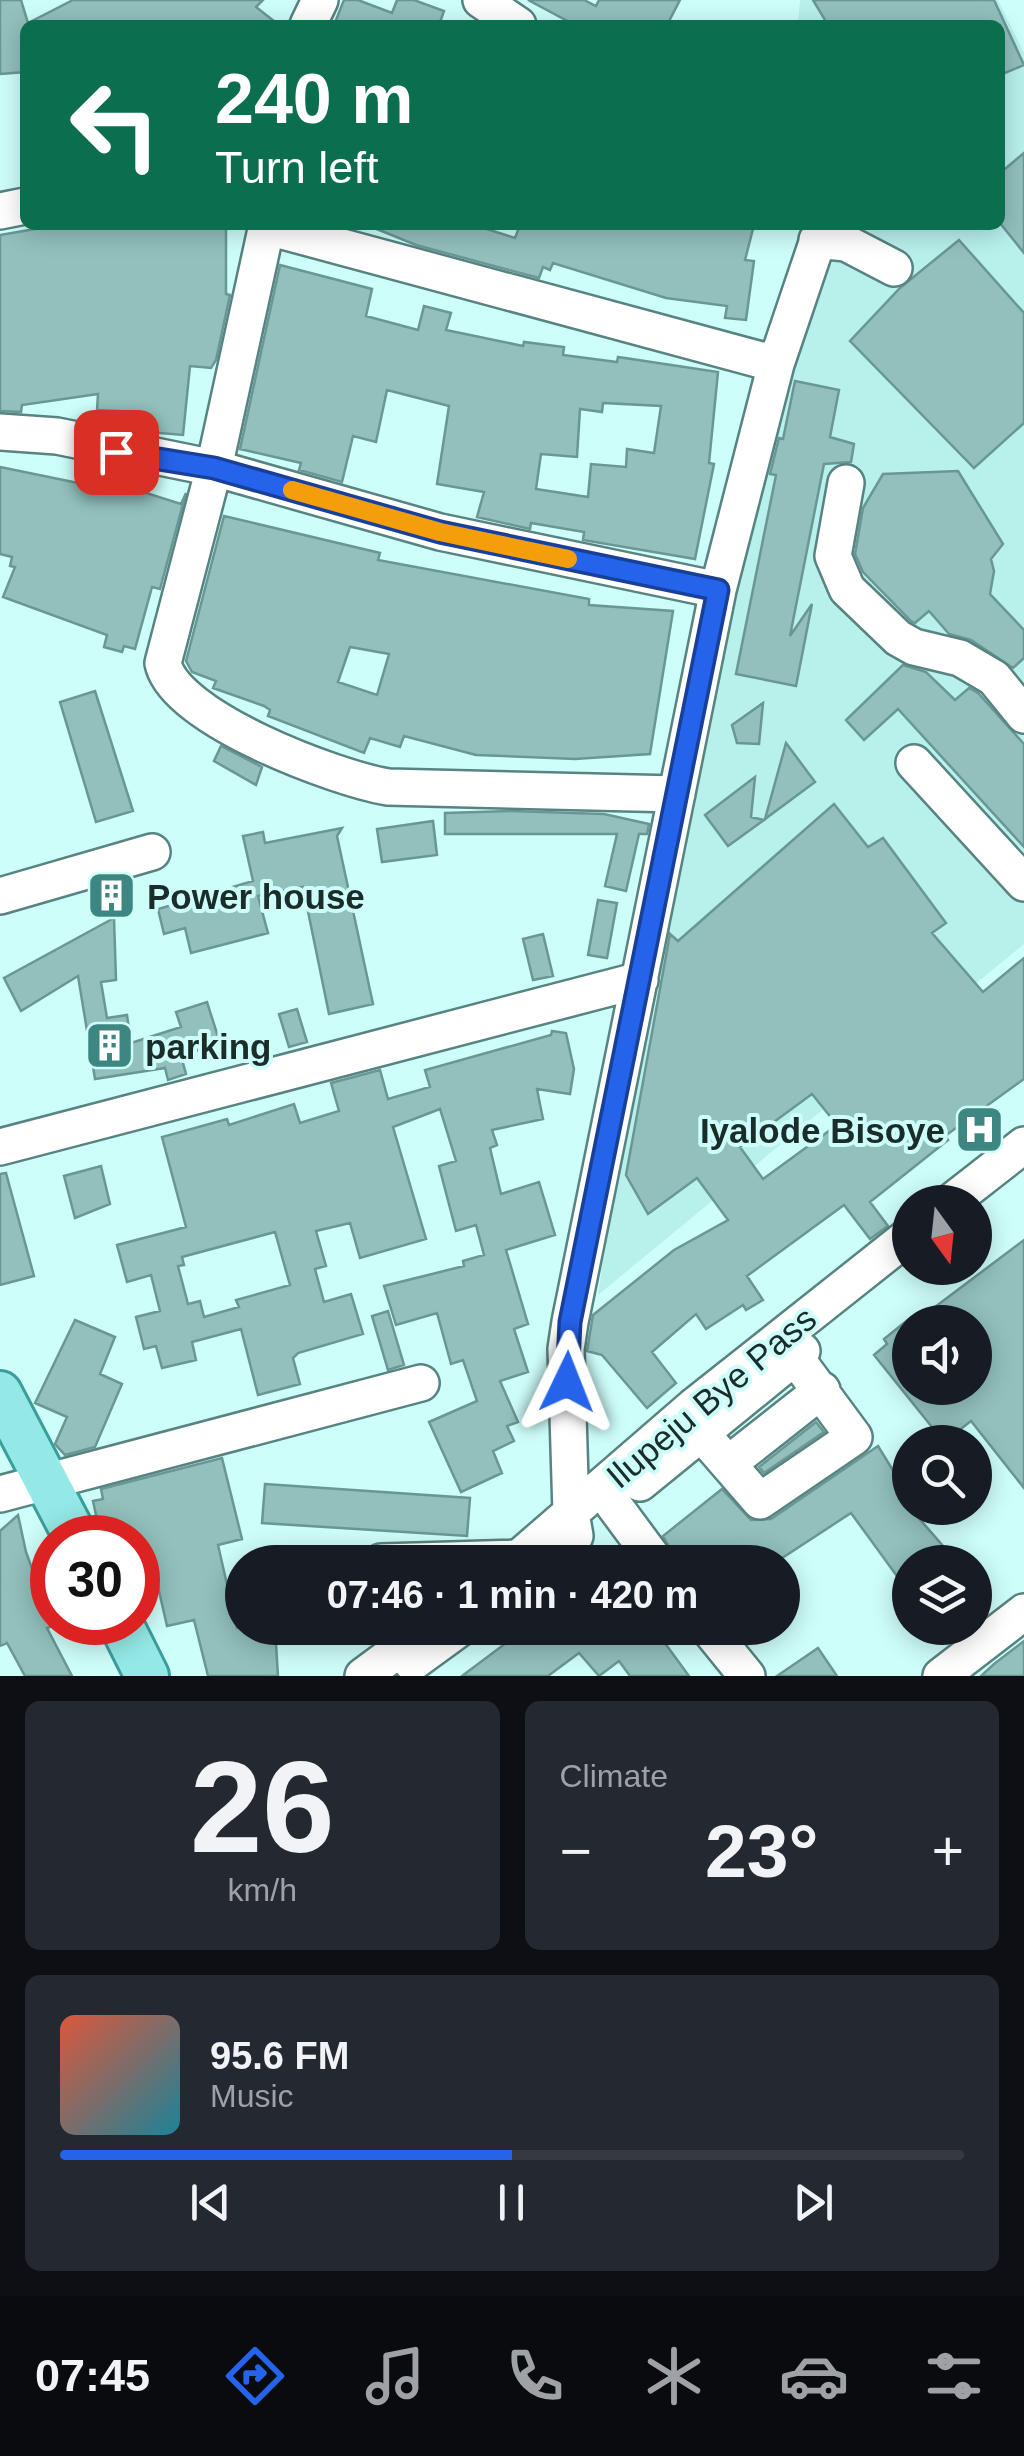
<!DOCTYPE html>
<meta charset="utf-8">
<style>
body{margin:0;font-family:Helvetica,sans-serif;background:#242831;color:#f1f3f6;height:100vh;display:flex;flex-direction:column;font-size:38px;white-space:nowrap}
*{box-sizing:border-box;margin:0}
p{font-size:32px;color:#9ea1a6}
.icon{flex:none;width:55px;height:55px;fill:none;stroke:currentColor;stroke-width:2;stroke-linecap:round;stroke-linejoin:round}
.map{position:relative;height:1676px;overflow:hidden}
.details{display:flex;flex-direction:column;gap:25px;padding:25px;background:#0d0f14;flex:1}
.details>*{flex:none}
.top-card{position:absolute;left:20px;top:20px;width:985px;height:210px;border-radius:15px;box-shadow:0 5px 25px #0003;background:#0b6e4f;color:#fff;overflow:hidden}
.needle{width:65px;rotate:165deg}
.fabs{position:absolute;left:892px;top:1185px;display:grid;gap:20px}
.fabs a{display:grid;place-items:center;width:100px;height:100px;border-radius:50%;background:#171b24;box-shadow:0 5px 25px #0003;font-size:50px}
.speed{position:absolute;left:30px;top:1515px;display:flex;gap:20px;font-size:50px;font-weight:700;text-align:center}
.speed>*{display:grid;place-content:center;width:130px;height:130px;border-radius:50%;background:#171b24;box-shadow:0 5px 25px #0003;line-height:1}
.speed .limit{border:15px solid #d22;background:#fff;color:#111}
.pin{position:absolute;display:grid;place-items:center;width:85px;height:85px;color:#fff;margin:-42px;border-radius:20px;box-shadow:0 5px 15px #0006}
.me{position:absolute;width:110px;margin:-55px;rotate:2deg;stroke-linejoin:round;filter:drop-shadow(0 0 8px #0008)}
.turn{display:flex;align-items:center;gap:35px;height:210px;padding:0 30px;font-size:45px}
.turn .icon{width:130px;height:130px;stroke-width:2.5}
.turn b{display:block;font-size:70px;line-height:85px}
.big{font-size:75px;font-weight:700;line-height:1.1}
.details .card{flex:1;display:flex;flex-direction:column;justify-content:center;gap:15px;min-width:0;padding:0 35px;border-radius:15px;background:#242831}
.details .dial{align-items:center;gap:0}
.dial b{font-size:130px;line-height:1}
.song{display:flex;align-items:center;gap:30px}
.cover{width:120px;height:120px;border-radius:15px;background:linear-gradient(135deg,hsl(10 70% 55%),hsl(190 70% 35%))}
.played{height:10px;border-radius:5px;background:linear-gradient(90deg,#2563eb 50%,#363941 50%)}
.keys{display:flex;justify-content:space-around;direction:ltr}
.heat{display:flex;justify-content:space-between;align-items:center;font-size:55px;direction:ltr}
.details .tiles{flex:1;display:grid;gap:25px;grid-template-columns:1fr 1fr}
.card:last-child{grid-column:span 2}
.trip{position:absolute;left:225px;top:1545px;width:575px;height:100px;border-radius:50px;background:#171b24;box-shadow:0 5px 25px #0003;font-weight:700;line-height:100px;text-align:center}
.tab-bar{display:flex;height:160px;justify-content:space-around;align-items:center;background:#090b0e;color:#9ea1a6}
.tab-bar .icon{width:70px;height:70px}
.tab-bar .current{color:#2563eb}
.tab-bar b{font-size:45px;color:#f1f3f6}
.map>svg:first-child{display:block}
</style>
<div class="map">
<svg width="1024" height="1676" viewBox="0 0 1024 1676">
<rect width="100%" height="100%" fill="#cefefa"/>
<path fill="#b8f0ec" d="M 800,0 L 998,0 L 1024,53 L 1024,944 L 598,1295 L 660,872 L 825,225 L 1000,225 L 1000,25 L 798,25 Z"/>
<path fill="#92c0bc" stroke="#6a9794" stroke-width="2.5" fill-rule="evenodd" d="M 0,0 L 21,0 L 28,23 L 73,0 L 263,0 L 256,7 L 279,25 L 25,25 L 25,72 L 0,74 Z
M 344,0 L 358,0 L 392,13 L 397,0 L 414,0 L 444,11 L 439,25 L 334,25 Z
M 528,0 L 584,0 L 596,6 L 599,0 L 680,0 L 667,25 L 575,25 Z
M 813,0 L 994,0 L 1024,65 L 1000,75 L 1000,25 L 828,25 Z
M 1024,153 L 1024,253 L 1000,223 L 1000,173 Z
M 58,225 L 226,225 L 226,294 L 230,295 L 216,360 L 211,368 L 190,366 L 183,435 L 137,431 L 139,412 L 97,410 L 98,394 L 22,405 L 21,412 L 0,411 L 0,235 Z
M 367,225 L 474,225 L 515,238 L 520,225 L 754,225 L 745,260 L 754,261 L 746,320 L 725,318 L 727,306 L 666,298 L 553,263 L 550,270 L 543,267 L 539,278 L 416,245 Z
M 959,240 L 1024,313 L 1024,423 L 974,468 L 850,341 L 900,288 Z
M 280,265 L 372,289 L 366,316 L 418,330 L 424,306 L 451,313 L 446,330 L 523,346 L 524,342 L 564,347 L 563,355 L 617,362 L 618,357 L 718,372 L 709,463 L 714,464 L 695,559 L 583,540 L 584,532 L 531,523 L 530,529 L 477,517 L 484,492 L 437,484 L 449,406 L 387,390 L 376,442 L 353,436 L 342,482 L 299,470 L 301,463 L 240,449 ZM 603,403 L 661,406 L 654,453 L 627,449 L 626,467 L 591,464 L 588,497 L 536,489 L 541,454 L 577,457 L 580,409 L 602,412 Z
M 795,381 L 839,390 L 830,437 L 854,444 L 851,462 L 824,464 L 790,636 L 812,604 L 796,686 L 736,674 L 776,475 L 770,474 L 779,438 L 783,439 Z
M 0,467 L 83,484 L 86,474 L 181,504 L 186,493 L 160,589 L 152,587 L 135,649 L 124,646 L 122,652 L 104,647 L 107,635 L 3,597 L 15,567 L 10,566 L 12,557 L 0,554 Z
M 958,471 L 1003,544 L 991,559 L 994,571 L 990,594 L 1024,630 L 1024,658 L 1013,668 L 971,640 L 949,634 L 929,611 L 915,623 L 911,621 L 863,572 L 855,554 L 863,508 L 883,474 Z
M 224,516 L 380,553 L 378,560 L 589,599 L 589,605 L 673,611 L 650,754 L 575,759 L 476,755 L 404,736 L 400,747 L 370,738 L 364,753 L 268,716 L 270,710 L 264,706 L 213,688 L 216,681 L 192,672 L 186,661 ZM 350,647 L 389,654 L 377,695 L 338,682 Z
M 903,665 L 926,672 L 955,700 L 969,688 L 978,693 L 1024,744 L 1024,847 L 898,709 L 864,740 L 846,720 Z
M 95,691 L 133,811 L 96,822 L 60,702 Z
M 763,703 L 759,744 L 737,743 L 732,725 Z
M 786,743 L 815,782 L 765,819 Z
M 221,746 L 262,767 L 256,785 L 214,761 Z
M 755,777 L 751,817 L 764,820 L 728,846 L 705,815 Z
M 834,804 L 868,847 L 883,838 L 946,923 L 932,933 L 983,992 L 1024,958 L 1024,1079 L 945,1136 L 948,1140 L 870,1202 L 888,1226 L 870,1239 L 844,1205 L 747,1276 L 763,1300 L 746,1310 L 743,1305 L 706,1329 L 696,1314 L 652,1352 L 676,1383 L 647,1408 L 602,1355 L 587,1351 L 593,1315 L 674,1250 L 728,1220 L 697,1178 L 648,1214 L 626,1175 L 670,934 L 678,941 ZM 812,1094 L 837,1125 L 763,1179 L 740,1147 Z
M 511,811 L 604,814 L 649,824 L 647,834 L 639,834 L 626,891 L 605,886 L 617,834 L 445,834 L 445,813 Z
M 433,821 L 437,855 L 382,862 L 377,829 Z
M 342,828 L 337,836 L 373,1004 L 329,1014 L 303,887 L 258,896 L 268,933 L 191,953 L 185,928 L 164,934 L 158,909 L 253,881 L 243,836 L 263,832 L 265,843 Z
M 598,900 L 617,903 L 607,958 L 588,955 Z
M 114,918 L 116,980 L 101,982 L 107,1018 L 127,1015 L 131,1043 L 181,1027 L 176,1012 L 207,1002 L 220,1043 L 181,1056 L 186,1074 L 168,1080 L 165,1068 L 95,1079 L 78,976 L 21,1011 L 4,978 Z
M 543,934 L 553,976 L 533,980 L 523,939 Z
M 297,1009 L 307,1042 L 289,1047 L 279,1014 Z
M 552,1031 L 566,1033 L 574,1069 L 570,1094 L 537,1089 L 543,1119 L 492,1130 L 497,1145 L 490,1148 L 501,1194 L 539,1182 L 555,1235 L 506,1250 L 528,1324 L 514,1329 L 528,1372 L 500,1381 L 518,1422 L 507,1426 L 514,1441 L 493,1451 L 502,1473 L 461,1492 L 429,1422 L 477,1401 L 463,1360 L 451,1364 L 437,1313 L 396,1325 L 384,1286 L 464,1266 L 463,1261 L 484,1255 L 476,1225 L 456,1231 L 439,1166 L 456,1161 L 440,1109 L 393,1127 L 426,1239 L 360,1258 L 350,1223 L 316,1231 L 326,1266 L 315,1269 L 324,1302 L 351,1294 L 363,1334 L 298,1353 L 293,1358 L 300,1384 L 258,1395 L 241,1329 L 192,1342 L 196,1360 L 162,1368 L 156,1346 L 144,1349 L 136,1317 L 160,1311 L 151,1275 L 127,1282 L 117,1245 L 186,1227 L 162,1137 L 227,1119 L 229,1125 L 294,1104 L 300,1123 L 339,1111 L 331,1083 L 380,1070 L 388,1099 L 430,1087 L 425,1070 L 551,1035 ZM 275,1232 L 290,1285 L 236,1300 L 239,1307 L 204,1317 L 200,1301 L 188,1304 L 178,1266 L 184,1265 L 182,1257 Z
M 101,1166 L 110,1204 L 75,1218 L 64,1176 Z
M 6,1173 L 34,1276 L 0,1285 L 0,1174 Z
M 1024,1240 L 1024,1488 L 971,1421 L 944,1442 L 874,1355 L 887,1344 L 884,1339 L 910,1318 L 910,1388 L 975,1388 L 975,1322 L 915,1322 Z
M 388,1311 L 404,1365 L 388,1370 L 372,1316 Z
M 75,1320 L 115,1337 L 100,1374 L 122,1384 L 95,1447 L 65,1455 L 55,1444 L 67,1417 L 35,1403 Z
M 816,1422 L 824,1432 L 764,1473 L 759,1467 Z
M 878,1446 L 910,1498 L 910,1508 L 957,1562 L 910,1562 L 910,1594 L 851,1513 L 776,1562 L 677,1562 L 663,1536 L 722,1489 L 751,1520 L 771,1519 Z
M 222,1458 L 242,1539 L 218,1545 L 237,1628 L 275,1628 L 278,1676 L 208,1676 L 194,1620 L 167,1626 L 153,1565 L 138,1568 L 138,1538 L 101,1538 L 93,1501 L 103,1499 L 101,1489 Z
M 265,1484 L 470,1498 L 467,1536 L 262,1523 Z
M 18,1515 L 26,1552 L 53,1626 L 47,1628 L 72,1676 L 25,1676 L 7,1643 L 0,1646 L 0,1531 Z
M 526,1628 L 640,1628 L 651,1641 L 659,1635 L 689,1676 L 630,1676 L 619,1661 L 599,1676 L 579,1653 L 548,1676 L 462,1676 Z
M 1024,1641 L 1024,1676 L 981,1676 L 994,1664 Z
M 818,1648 L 837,1676 L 777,1676 Z"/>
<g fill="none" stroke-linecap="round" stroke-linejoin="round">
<defs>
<path id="minor" d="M 481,0 L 518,25
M 308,25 L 320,0
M 0,211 L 25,206
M 267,225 L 214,468 L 163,663 C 174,718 335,778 388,787 L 677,794
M 268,227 L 776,364
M 817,240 L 846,243 L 894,268
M 0,432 L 57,436 L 214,468 L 440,532 L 718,590
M 846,483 L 833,556 L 847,589 L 898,638 L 914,647 L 960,658 L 994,678 L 1024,715
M 914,763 L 1024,883
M 0,896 L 152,852
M 0,1147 L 640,980
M 951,1202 L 1024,1145
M 702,1434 L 760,1501 L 854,1437 L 795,1357
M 728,1464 L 822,1390
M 640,1483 L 802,1351
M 0,1494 L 421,1383
M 613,1504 L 656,1562
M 575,1536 L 571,1513 L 566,1349 L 570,1322 L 718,590 L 776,364 L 823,225
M 381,1562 L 520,1558
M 514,1562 L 693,1407 L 910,1235
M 708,1628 L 747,1676
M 412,1663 L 460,1628
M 363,1676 L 428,1628
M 941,1676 L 1024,1612"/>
<path id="major" d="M 0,1393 L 76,1538
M 120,1622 L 147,1676"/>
</defs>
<use href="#minor" stroke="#578380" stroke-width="40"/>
<use href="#major" stroke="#3b9e9a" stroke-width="48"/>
<use href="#minor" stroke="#fff" stroke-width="35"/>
<use href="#major" stroke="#94e9e6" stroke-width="42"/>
</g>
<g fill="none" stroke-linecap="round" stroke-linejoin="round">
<defs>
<path id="route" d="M 116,452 L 214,468 L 440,532 L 718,590 L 570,1322 L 567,1382"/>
</defs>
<use href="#route" stroke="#184099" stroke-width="25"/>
<use href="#route" stroke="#2563eb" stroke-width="18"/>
<path stroke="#f59e0b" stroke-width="18" d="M 292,490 L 440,532 L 568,559"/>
</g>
<defs>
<symbol id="building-square" viewBox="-11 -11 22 22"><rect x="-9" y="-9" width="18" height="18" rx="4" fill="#3e8682" stroke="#cefefa"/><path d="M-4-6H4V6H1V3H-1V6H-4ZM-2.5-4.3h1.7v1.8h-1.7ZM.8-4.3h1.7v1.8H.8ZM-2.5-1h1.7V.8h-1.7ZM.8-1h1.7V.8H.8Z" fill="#fff"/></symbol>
<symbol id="hospital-square" viewBox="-11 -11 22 22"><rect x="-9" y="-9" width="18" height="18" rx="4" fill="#3e8682" stroke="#cefefa"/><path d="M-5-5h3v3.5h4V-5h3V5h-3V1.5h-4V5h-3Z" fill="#fff"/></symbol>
</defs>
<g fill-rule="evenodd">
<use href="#building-square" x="84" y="868" width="55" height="55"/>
<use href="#building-square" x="82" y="1018" width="55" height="55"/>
<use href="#hospital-square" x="952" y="1102" width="55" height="55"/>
</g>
<g text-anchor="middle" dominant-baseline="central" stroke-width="8" stroke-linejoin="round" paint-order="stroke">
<g font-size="35" font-weight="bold" fill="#1a2d2b" stroke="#cefefa" text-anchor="start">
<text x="147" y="896">Power house</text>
<text x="145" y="1046">parking</text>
<text x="945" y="1130" text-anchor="end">Iyalode Bisoye</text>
</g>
<g font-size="35" fill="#1a2d2b" stroke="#cefefa">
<text transform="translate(711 1397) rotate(-40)">Ilupeju Bye Pass</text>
</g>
</g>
</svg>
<div class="fabs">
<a><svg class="needle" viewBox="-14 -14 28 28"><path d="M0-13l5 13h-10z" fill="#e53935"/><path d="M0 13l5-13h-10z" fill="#9ea1a6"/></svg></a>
<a><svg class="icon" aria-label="sound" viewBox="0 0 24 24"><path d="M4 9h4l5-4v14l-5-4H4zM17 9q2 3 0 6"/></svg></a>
<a><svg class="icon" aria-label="search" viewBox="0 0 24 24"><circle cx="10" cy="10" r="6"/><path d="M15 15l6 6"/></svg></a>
<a><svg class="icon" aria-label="layers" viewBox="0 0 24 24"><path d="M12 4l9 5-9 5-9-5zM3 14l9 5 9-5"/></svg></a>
</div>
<div class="speed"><div class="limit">30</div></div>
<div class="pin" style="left:116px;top:452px;background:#d93025"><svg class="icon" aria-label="arrive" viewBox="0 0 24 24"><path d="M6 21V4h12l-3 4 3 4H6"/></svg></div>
<svg class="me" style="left:567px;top:1382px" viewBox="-20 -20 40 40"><path d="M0-17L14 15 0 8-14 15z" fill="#2563eb" stroke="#fff" stroke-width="4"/></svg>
<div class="trip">07:46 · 1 min · 420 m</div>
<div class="top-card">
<div class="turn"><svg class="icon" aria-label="left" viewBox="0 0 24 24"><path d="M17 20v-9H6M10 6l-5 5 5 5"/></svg><div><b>240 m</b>Turn left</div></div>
</div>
</div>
<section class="details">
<div class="tiles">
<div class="card dial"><b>26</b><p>km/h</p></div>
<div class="card"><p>Climate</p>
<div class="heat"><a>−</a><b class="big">23°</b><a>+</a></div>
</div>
<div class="card">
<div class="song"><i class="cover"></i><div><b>95.6 FM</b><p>Music</p></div></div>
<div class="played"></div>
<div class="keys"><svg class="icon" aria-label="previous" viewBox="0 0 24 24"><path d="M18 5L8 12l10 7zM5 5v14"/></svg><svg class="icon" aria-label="pause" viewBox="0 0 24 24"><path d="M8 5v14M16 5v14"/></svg><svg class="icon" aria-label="next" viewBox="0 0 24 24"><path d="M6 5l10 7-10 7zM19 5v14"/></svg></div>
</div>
</div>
</section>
<nav class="tab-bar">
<b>07:45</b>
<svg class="icon current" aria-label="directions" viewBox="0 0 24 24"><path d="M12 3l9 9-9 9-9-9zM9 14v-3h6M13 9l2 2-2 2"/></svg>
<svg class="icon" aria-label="music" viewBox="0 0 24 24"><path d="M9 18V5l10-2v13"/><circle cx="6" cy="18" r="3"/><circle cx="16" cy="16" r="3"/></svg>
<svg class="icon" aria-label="phone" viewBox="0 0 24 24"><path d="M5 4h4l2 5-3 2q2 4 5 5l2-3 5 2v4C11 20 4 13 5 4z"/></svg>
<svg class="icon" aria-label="climate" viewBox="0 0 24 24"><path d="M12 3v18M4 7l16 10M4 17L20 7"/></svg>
<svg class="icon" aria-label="car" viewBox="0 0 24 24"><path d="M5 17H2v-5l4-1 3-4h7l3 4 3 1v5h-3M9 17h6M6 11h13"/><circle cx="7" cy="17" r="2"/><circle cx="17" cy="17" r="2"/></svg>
<svg class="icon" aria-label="filters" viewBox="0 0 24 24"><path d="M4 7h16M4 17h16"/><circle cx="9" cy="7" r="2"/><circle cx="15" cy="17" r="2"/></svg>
</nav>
